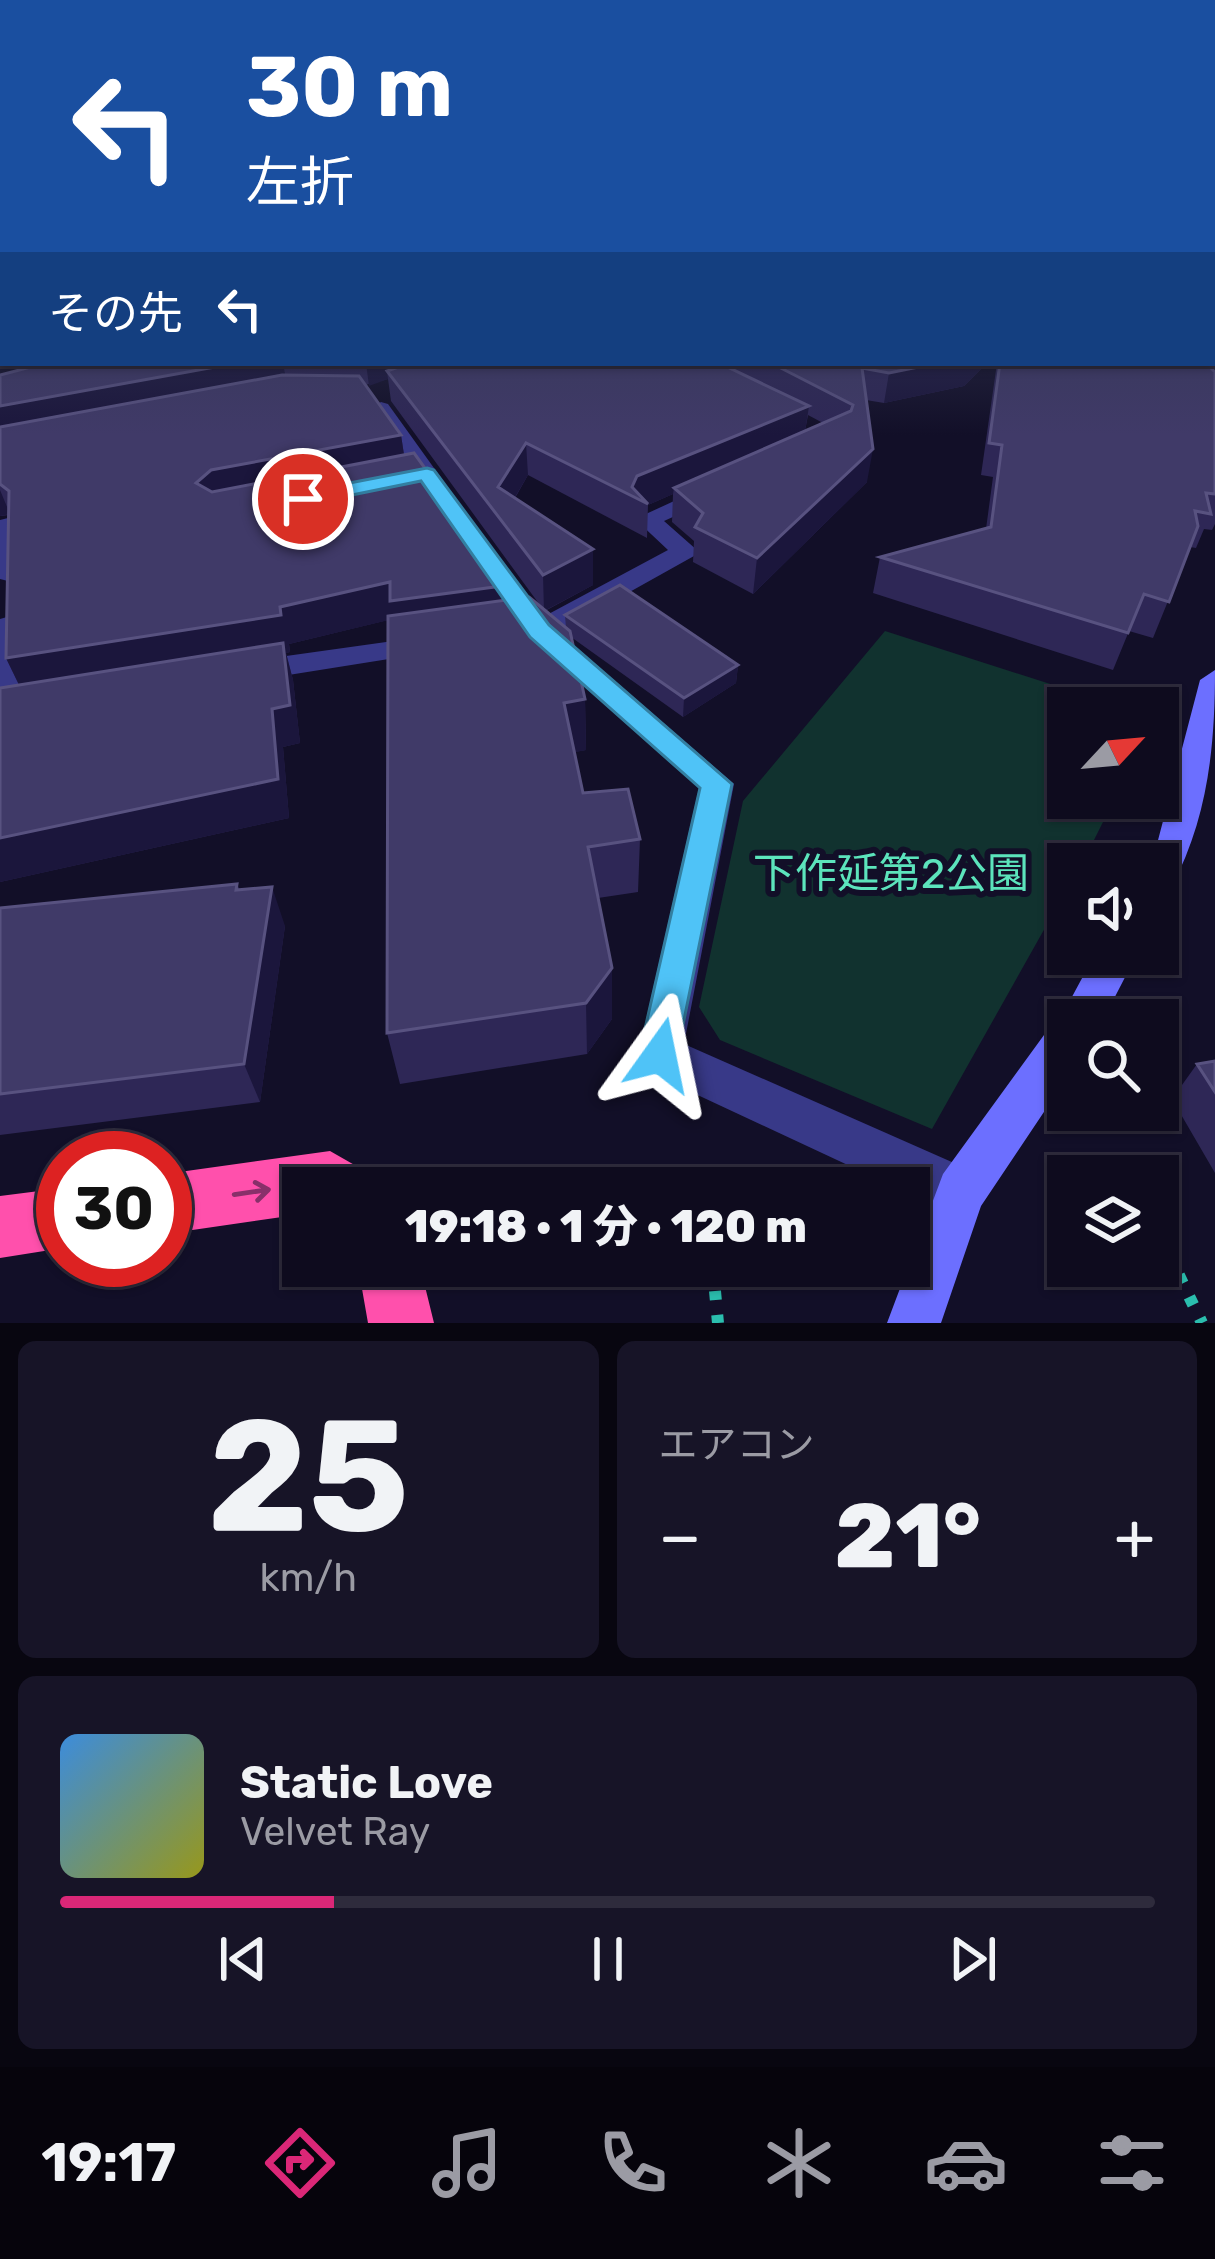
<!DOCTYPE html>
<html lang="ja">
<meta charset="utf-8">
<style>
body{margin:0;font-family:Rubik,"Noto Sans JP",sans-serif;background:#171427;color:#f1f3f6;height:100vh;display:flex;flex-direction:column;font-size:45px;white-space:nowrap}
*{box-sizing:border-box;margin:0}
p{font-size:39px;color:#9b9ba4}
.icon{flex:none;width:66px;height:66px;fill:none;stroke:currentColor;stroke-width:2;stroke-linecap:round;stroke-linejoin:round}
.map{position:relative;height:1323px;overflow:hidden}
.sheet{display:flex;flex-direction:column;gap:18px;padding:18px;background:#080610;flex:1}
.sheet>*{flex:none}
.hud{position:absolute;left:0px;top:0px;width:1215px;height:366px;box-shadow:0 3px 9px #0004,0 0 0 3px #2e2b3c;background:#1a4fa0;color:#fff;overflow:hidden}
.needle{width:78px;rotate:64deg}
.buttons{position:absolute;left:1047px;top:687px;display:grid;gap:24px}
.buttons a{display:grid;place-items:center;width:132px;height:132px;border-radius:0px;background:#0e0b1e;box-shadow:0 3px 9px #0004,0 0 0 3px #2e2b3c;font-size:60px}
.speed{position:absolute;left:36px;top:1131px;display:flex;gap:24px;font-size:60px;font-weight:700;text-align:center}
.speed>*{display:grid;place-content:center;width:156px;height:156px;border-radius:50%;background:#0e0b1e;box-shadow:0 3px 9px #0004,0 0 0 3px #2e2b3c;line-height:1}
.speed .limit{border:18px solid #d22;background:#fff;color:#111}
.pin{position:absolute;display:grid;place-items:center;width:102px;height:102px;color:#fff;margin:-51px;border:6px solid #fff;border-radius:50%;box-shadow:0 3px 12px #0007}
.me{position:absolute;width:132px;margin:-66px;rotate:12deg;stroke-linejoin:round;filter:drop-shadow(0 0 9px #0008)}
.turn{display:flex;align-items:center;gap:42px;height:252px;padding:0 48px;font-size:54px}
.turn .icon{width:156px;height:156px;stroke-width:2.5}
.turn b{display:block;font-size:84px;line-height:102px}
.then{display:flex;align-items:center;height:114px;padding:0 48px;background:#0003;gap:24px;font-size:45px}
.big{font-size:90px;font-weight:800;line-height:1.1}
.sheet .tile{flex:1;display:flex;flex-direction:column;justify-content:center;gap:18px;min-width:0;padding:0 42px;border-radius:18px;background:#171427}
.sheet .dial{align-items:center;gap:0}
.dial b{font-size:156px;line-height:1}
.song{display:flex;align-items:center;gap:36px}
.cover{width:144px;height:144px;border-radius:18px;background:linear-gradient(135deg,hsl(210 70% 55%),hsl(60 70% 35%))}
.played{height:12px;border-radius:6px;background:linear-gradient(90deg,#db2777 25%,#2e2b3c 25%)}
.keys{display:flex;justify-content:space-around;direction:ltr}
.heat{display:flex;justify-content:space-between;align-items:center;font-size:66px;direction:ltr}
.sheet .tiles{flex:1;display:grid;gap:18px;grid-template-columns:1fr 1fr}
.tile:last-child{grid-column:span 2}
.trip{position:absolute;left:282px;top:1167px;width:648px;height:120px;border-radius:0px;background:#0e0b1e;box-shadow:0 3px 9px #0004,0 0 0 3px #2e2b3c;font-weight:800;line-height:120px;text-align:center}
.dock{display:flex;height:192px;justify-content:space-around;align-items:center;background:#06040c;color:#9b9ba4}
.dock .icon{width:84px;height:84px}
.dock .selected{color:#db2777}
.dock b{font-size:54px;color:#f1f3f6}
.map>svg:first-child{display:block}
</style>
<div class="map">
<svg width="1215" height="1323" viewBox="0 0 1215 1323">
<rect width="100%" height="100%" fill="#120f28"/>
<path fill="#11322f" d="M 885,631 L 1125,708 L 1068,708 L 1068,798 L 1115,798 L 1082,864 L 1068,864 L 1068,887 L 932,1129 L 720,1040 L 699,1007 L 743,801 Z"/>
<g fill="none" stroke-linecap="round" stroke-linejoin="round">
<path stroke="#2bbeae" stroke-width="12" stroke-dasharray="9 15" stroke-linecap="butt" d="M 1158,1232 L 1202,1323
M 715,1291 L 718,1323"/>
<path fill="#383988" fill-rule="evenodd" d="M 3,250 L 3,272 L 0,273 L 0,251 Z
M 8,518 L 19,525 L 20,574 L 8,581 L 0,579 L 0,520 Z
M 7,617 L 20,625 L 20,714 L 6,724 L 0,722 L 0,619 Z"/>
<path fill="#383988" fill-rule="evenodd" d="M 381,402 L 388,404 L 444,482 L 444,492 L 428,492 L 371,408 Z
M 709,485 L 721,492 L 717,497 L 664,521 L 698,551 L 694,556 L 558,632 L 734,784 L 684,1044 L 979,1174 L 986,1192 L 979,1210 L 961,1217 L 909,1193 L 909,1188 L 897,1188 L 644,1070 L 638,1055 L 699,788 L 533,641 L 514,639 L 510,633 L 520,625 L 475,560 L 488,552 L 497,554 L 543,617 L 668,550 L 635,519 Z
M 429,636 L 439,639 L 444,645 L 439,651 L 251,681 L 236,671 L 251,661 Z"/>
<path fill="#6c6fff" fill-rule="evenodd" d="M 3,304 L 3,314 L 0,315 L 0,305 Z
M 1212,339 L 1215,339 L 1215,353 L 1212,352 Z
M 1215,670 C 1215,747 1208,818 1171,888 L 1158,892 L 1158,864 L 1146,864 L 1157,844 L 1200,680 Z
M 1095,954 L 1137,954 L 1103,1020 L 1068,1020 L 1068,1076 L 981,1206 L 941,1323 L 887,1323 L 943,1174 L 1052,1024 L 1059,1021 Z"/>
<path fill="#ff50ac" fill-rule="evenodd" d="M 330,1151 L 358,1167 L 367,1188 L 303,1188 L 303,1214 L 165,1234 L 165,1174 Z
M 63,1188 L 63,1248 L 0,1258 L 0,1196 Z
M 358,1266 L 420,1266 L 434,1323 L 368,1323 Z"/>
</g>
<path fill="#2e2756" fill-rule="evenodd" d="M 1212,250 L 1215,250 L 1215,309 L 1212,307 Z
M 46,363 L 390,363 L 391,369 L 409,363 L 987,363 L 964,386 L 884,403 L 866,400 L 867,482 L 753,594 L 693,562 L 694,541 L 672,522 L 673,494 L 648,505 L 647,538 L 528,475 L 515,498 L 593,585 L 545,611 L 566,628 L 565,615 L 738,665 L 736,683 L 683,717 L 571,637 L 585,699 L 586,750 L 574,752 L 583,793 L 640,839 L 638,892 L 598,898 L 612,1019 L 587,1054 L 400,1084 L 387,1033 L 388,620 L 289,644 L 290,652 L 286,653 L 293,680 L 300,743 L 283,747 L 289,818 L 0,882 L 0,688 L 19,685 L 6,658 L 9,515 L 0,516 L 0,375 ZM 388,379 L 391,401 L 542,608 L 510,599 L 509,585 L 404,455 L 401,435 L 365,385 ZM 808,415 L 823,423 L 805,431 Z
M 997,363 L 1206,363 L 1215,372 L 1215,524 L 1212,530 L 1204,529 L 1196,548 L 1190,547 L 1153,638 L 1129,631 L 1113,670 L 873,593 L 880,557 L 986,529 L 993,477 L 981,475 Z
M 237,884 L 240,890 L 285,926 L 260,1102 L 0,1135 L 0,908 Z
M 1215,1061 L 1215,1173 L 1172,1099 L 1197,1064 Z"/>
<path fill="#1b163c" d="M 237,363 L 283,363 L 287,385 L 0,439 L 0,406 Z
M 366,363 L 390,363 L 393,378 L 387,371 L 388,379 L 369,386 Z
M 938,363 L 987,363 L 964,386 L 884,403 L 889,373 Z
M 809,406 L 804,438 L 674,488 L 673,494 L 648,505 L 632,487 L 637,476 Z
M 401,435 L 406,468 L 220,504 L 196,483 L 211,470 Z
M 526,443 L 528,475 L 501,521 L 498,487 Z
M 873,449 L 867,482 L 753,594 L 757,558 Z
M 0,490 L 10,514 L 0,516 Z
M 593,549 L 593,585 L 544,611 L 543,575 Z
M 390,582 L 509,585 L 512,622 L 393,619 L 289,644 L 290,652 L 286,653 L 293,680 L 300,743 L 283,747 L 289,818 L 0,882 L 0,838 L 272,709 L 24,695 L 6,658 L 280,607 Z
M 738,665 L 736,683 L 683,717 L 684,698 Z
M 585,699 L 586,750 L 566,754 L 564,703 Z
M 272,887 L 285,926 L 260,1102 L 244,1064 Z
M 612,968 L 612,1019 L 587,1054 L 586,1003 Z"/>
<path fill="#403a68" stroke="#585280" stroke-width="3" d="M 46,363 L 237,363 L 0,406 L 0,375 Z
M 410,363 L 719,363 L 809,406 L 637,476 L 632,487 L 648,504 L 526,443 L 498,487 L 593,549 L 543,575 L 387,371 Z
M 771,363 L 938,363 L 889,373 L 862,368 L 873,449 L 757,558 L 695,527 L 703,513 L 674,488 L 851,411 L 853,405 Z
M 1000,363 L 1206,363 L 1215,372 L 1215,494 L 1206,493 L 1211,514 L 1195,511 L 1198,526 L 1169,602 L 1144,594 L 1128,633 L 880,557 L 991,527 L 1002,445 L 989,443 Z
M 282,375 L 359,376 L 401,435 L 211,470 L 196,483 L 212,492 L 414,453 L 509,585 L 390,601 L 390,582 L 280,607 L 281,615 L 6,658 L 9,491 L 0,484 L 0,427 Z
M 620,585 L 738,665 L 684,698 L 565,615 Z
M 529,597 L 570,631 L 585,699 L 564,703 L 583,793 L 628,789 L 640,839 L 588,847 L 612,968 L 586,1003 L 387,1033 L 388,616 Z
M 283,643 L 290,705 L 272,709 L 278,779 L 0,838 L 0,688 Z
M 237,884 L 236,890 L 272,887 L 244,1064 L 0,1094 L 0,908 Z
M 1215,1061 L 1215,1092 L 1197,1064 Z"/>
<defs><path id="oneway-shaft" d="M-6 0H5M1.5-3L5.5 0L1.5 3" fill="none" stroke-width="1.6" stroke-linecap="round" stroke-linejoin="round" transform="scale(3)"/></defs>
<use stroke="#88306a" href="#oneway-shaft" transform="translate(252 1192) rotate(-8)"/>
<linearGradient id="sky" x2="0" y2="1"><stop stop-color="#0a0816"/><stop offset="0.57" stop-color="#333753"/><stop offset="1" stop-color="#333753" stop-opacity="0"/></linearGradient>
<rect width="1215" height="435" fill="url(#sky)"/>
<path fill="#4fc3f7" stroke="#337fa1" stroke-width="3" d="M 427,468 L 434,470 L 549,625 L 732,784 L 674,1069 L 660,1074 L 645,1069 L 639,1055 L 700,788 L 530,637 L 421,481 L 303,505 L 292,499 L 303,492 Z"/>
<g text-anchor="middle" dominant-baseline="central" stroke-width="12" stroke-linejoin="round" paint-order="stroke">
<g font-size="42" fill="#5ce4bc" stroke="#120f28">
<text x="891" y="874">下作延第2公園</text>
</g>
</g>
</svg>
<div class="buttons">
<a><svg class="needle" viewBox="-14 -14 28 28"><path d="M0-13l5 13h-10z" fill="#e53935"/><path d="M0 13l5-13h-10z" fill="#9b9ba4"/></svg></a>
<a><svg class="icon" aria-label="sound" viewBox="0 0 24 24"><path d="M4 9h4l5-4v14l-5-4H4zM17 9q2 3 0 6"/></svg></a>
<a><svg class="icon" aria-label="search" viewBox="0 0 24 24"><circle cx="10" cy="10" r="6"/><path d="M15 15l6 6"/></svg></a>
<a><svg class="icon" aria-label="layers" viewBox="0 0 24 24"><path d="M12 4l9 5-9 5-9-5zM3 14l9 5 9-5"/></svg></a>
</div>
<div class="speed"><div class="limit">30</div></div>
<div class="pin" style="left:303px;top:499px;background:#d93025"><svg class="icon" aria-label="arrive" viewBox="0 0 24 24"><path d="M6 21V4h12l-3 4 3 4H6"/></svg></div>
<svg class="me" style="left:660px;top:1055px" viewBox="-20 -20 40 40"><path d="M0-17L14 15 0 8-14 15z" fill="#4fc3f7" stroke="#fff" stroke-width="4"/></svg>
<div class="trip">19:18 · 1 分 · 120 m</div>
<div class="hud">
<div class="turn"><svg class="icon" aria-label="left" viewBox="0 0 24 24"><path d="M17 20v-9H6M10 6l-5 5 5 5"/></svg><div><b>30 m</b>左折</div></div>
<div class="then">その先<svg class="icon" aria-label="left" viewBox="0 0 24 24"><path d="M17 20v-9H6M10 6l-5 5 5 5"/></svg></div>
</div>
</div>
<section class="sheet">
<div class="tiles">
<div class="tile dial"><b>25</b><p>km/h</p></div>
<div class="tile"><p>エアコン</p>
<div class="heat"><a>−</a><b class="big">21°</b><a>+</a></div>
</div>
<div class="tile">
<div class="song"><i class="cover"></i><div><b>Static Love</b><p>Velvet Ray</p></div></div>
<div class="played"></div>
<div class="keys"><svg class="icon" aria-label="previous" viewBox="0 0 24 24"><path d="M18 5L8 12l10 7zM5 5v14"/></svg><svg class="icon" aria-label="pause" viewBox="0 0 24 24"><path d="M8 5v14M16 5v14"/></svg><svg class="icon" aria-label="next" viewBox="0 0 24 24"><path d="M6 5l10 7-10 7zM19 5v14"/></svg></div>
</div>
</div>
</section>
<nav class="dock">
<b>19:17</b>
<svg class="icon selected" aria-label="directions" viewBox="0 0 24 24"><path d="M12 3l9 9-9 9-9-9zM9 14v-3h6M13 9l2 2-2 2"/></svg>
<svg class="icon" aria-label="music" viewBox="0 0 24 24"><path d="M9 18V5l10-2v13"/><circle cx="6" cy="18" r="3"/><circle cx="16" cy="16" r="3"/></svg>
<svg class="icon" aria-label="phone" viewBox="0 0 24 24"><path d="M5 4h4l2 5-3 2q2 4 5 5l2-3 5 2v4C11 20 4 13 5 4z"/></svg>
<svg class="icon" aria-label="climate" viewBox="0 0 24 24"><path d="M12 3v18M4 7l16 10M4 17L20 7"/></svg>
<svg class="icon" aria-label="car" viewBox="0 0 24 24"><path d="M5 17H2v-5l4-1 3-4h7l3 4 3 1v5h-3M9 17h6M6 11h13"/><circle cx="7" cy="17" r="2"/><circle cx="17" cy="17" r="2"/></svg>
<svg class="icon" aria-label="filters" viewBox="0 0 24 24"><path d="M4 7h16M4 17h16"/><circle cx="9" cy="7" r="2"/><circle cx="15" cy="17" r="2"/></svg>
</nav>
